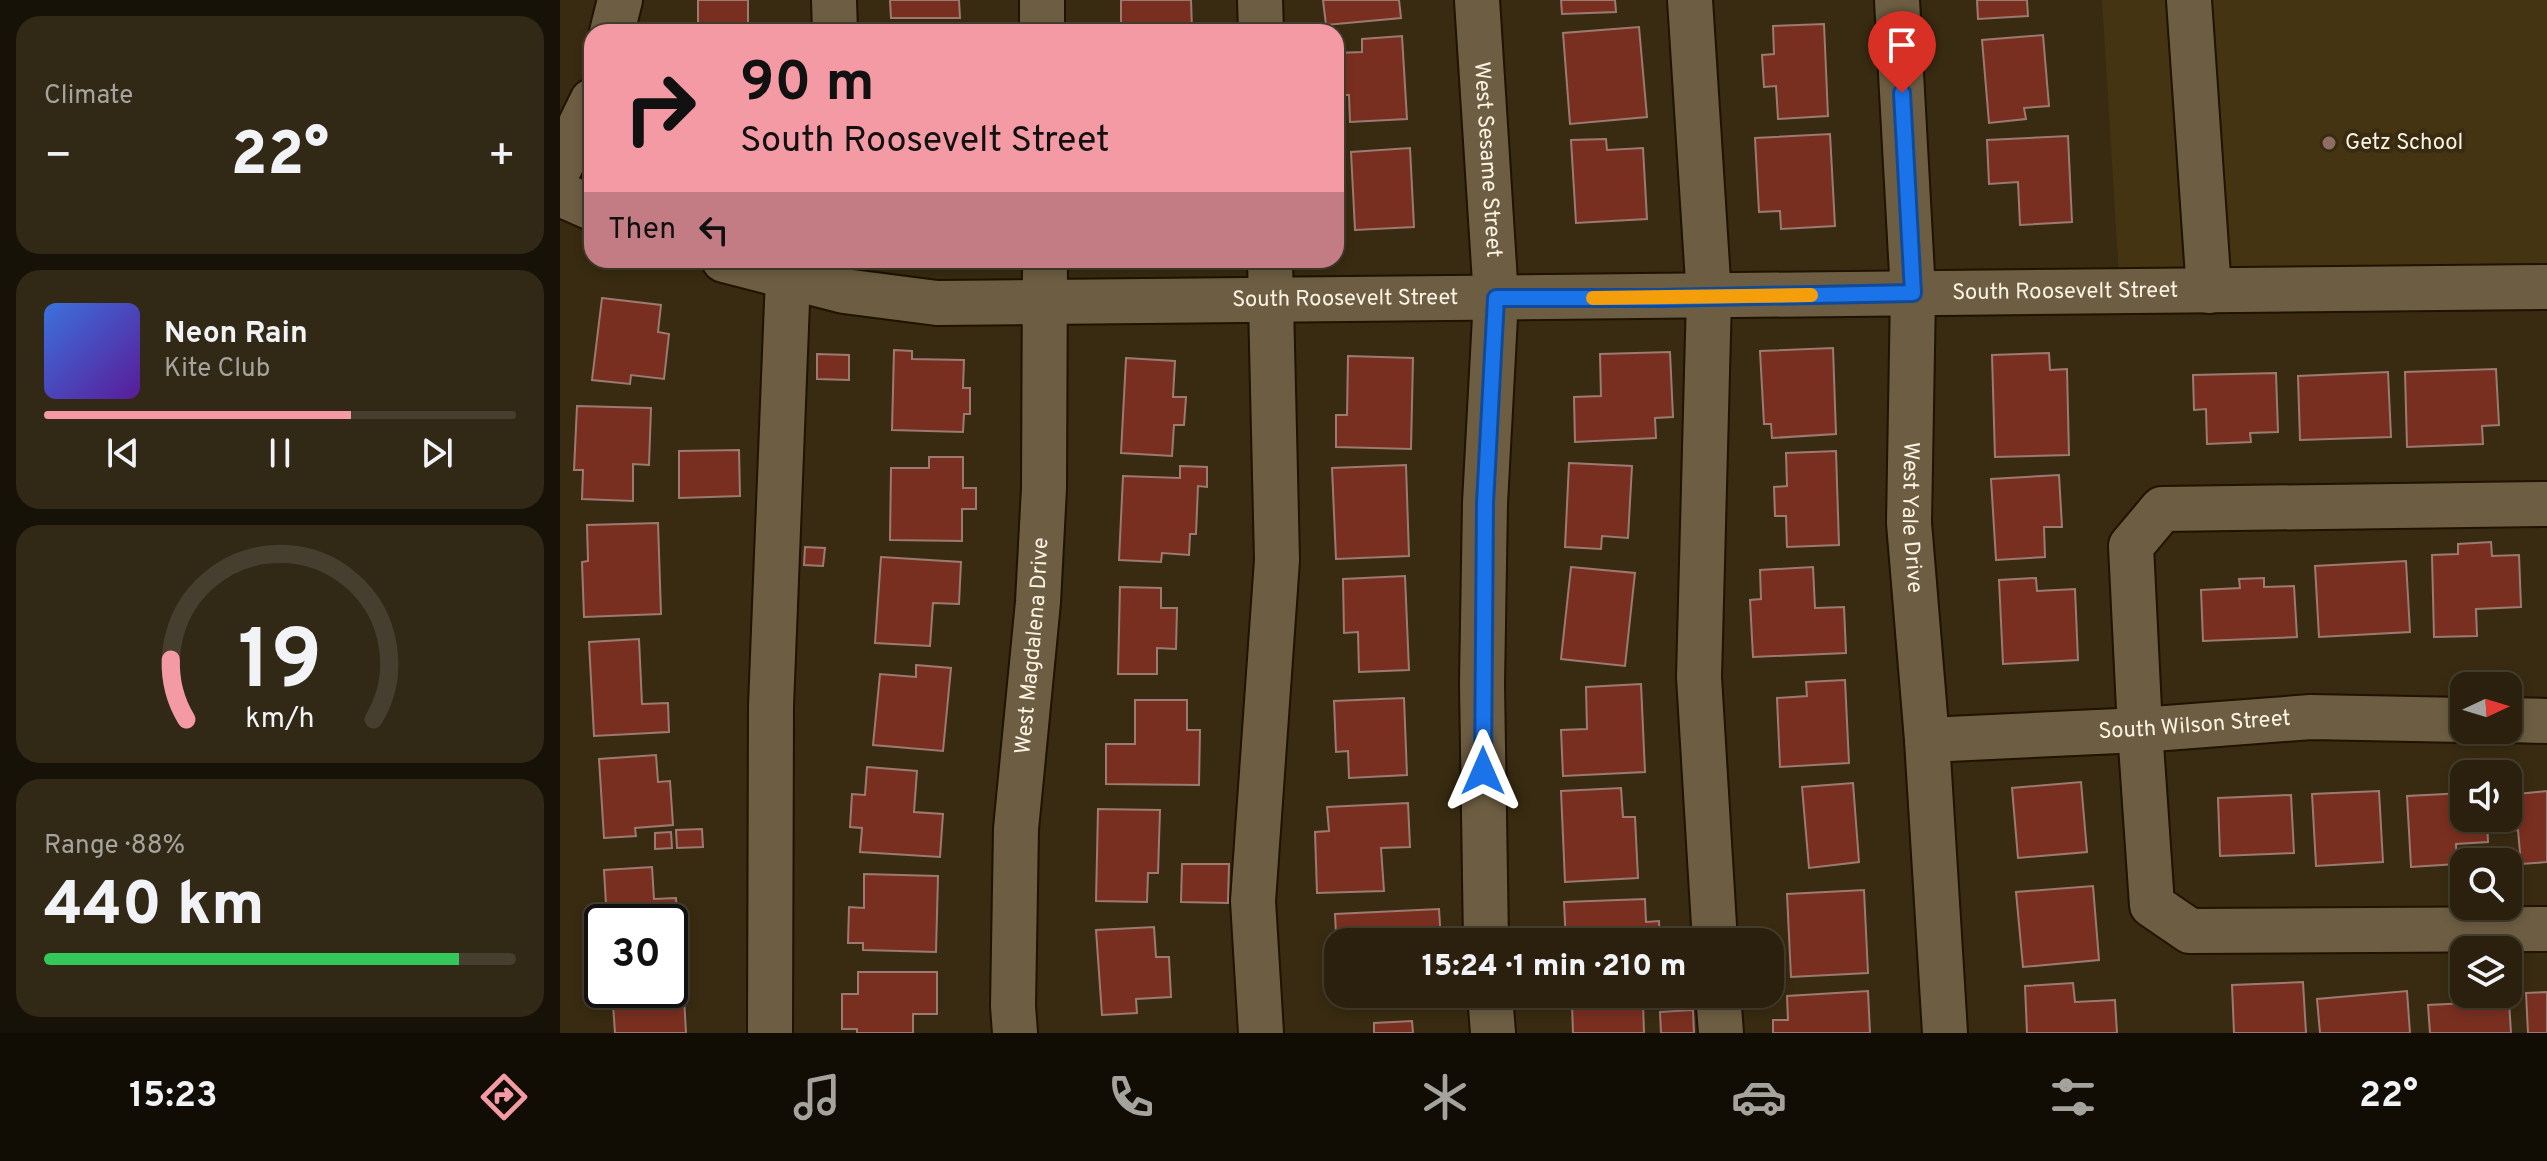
<!DOCTYPE html>
<meta charset="utf-8">
<style>
body{margin:0;font-family:Overpass,sans-serif;background:#322816;color:#f1f3f6;height:100vh;display:flex;flex-direction:column;font-size:30px;white-space:nowrap}
*{box-sizing:border-box;margin:0}
p{font-size:26px;color:#a5a39d}
.icon{flex:none;width:44px;height:44px;fill:none;stroke:currentColor;stroke-width:2;stroke-linecap:round;stroke-linejoin:round}
.map{position:relative;flex:1;overflow:hidden}
.drawer{display:flex;flex-direction:column;gap:16px;padding:16px;background:#171207;width:560px}
.drawer>*{flex:none}
.guide{position:absolute;left:24px;top:24px;width:760px;height:244px;border-radius:24px;box-shadow:0 4px 12px #0003,0 0 0 2px #463e2e;background:#f49aa5;color:#111;overflow:hidden}
.needle{width:52px;rotate:86deg}
.fabs{position:absolute;left:1890px;top:672px;display:grid;gap:16px}
.fabs a{display:grid;place-items:center;width:72px;height:72px;border-radius:16px;background:#2a200d;box-shadow:0 4px 12px #0003,0 0 0 2px #463e2e;font-size:40px}
.speed{position:absolute;left:24px;top:904px;display:flex;gap:16px;font-size:40px;font-weight:700;text-align:center}
.speed>*{display:grid;place-content:center;width:104px;height:104px;border-radius:50%;background:#2a200d;box-shadow:0 4px 12px #0003,0 0 0 2px #463e2e;line-height:1}
.speed .limit{border:4px solid #111;border-radius:12px;background:#fff;color:#111}
.pin{position:absolute;display:grid;place-items:center;width:68px;height:68px;color:#fff;margin:-82px -34px;border-radius:50% 50% 50% 0;rotate:-45deg;box-shadow:0 0 8px #0007}
.pin .icon{rotate:45deg}
.me{position:absolute;width:88px;margin:-44px;rotate:0deg;stroke-linejoin:round;filter:drop-shadow(0 0 6px #0008)}
.turn{display:flex;align-items:center;gap:28px;height:168px;padding:0 24px;font-size:36px}
.turn .icon{width:104px;height:104px;stroke-width:2.5}
.turn b{display:block;font-size:56px;line-height:68px}
.then{display:flex;align-items:center;height:76px;padding:0 24px;background:#0003;gap:16px;font-size:30px}
.big{font-size:60px;font-weight:800;line-height:1.1}
.drawer .card{flex:1;display:flex;flex-direction:column;justify-content:center;gap:12px;min-width:0;padding:0 28px;border-radius:24px;background:#322816}
.drawer .dial{align-items:center;gap:0}
.dial svg{height:208px;overflow:visible;fill:none;stroke:#463e2e;stroke-width:7;stroke-linecap:round;text-anchor:middle}
.dial text{fill:#f1f3f6;stroke:none}
.song{display:flex;align-items:center;gap:24px}
.cover{width:96px;height:96px;border-radius:12px;background:linear-gradient(135deg,hsl(220 70% 55%),hsl(270 70% 35%))}
.played{height:8px;border-radius:4px;background:linear-gradient(90deg,#f49aa5 65%,#463e2e 65%)}
.keys{display:flex;justify-content:space-around;direction:ltr}
.heat{display:flex;justify-content:space-between;align-items:center;font-size:44px;direction:ltr}
.charge{height:12px;border-radius:6px;background:linear-gradient(90deg,#34c759 88%,#463e2e 0)}
.trip{position:absolute;left:764px;top:928px;width:460px;height:80px;border-radius:24px;background:#2a200d;box-shadow:0 4px 12px #0003,0 0 0 2px #463e2e;font-weight:800;line-height:80px;text-align:center}
.menu{display:flex;height:128px;justify-content:space-around;align-items:center;background:#110d05;color:#a5a39d}
.menu .icon{width:56px;height:56px}
.menu .active{color:#f49aa5}
.menu b{font-size:36px;color:#f1f3f6}
main{display:flex;flex:1;min-height:0}
.map>svg:first-child{display:block}
</style>
<main>
<section class="drawer">
<div class="card"><p>Climate</p>
<div class="heat"><a>−</a><b class="big">22°</b><a>+</a></div>
</div>
<div class="card">
<div class="song"><i class="cover"></i><div><b>Neon Rain</b><p>Kite Club</p></div></div>
<div class="played"></div>
<div class="keys"><svg class="icon" aria-label="previous" viewBox="0 0 24 24"><path d="M18 5L8 12l10 7zM5 5v14"/></svg><svg class="icon" aria-label="pause" viewBox="0 0 24 24"><path d="M8 5v14M16 5v14"/></svg><svg class="icon" aria-label="next" viewBox="0 0 24 24"><path d="M6 5l10 7-10 7zM19 5v14"/></svg></div>
</div>
<div class="card dial"><svg viewBox="0 0 100 80">
<path d="M14 69A42 42 0 1 1 86 69"/>
<path d="M14 69A42 42 0 0 1 8 46" stroke="#f49aa5"/>
<text x="50" y="56" font-size="32" font-weight="700">19</text>
<text x="50" y="72" font-size="11">km/h</text>
</svg></div>
<div class="card"><p>Range · 88%</p><b class="big">440 km</b><div class="charge"></div></div>
</section>
<div class="map">
<svg width="1987" height="1033" viewBox="0 0 1987 1033">
<rect width="100%" height="100%" fill="#382b11"/>
<path fill="#453412" d="M 1542,0 L 1987,0 L 1987,287 L 1560,292 Z"/>
<path fill="#792f1f" stroke="#9c7a72" stroke-width="2" d="M 138,0 L 188,0 L 188,32 L 138,32 Z
M 330,0 L 399,0 L 400,18 L 331,18 Z
M 561,0 L 631,0 L 632,30 L 561,31 Z
M 763,0 L 839,0 L 841,18 L 766,25 Z
M 1001,0 L 1055,0 L 1056,12 L 1002,14 Z
M 1417,0 L 1467,0 L 1468,16 L 1418,19 Z
M 1264,24 L 1268,116 L 1218,119 L 1216,86 L 1204,87 L 1202,55 L 1214,54 L 1213,26 Z
M 1079,27 L 1087,117 L 1010,124 L 1003,33 Z
M 1483,35 L 1489,106 L 1464,108 L 1466,119 L 1429,123 L 1422,40 Z
M 842,36 L 847,119 L 790,122 L 789,95 L 776,95 L 776,53 L 802,52 L 802,39 Z
M 1270,134 L 1275,226 L 1221,229 L 1220,211 L 1199,212 L 1195,138 Z
M 1508,136 L 1512,222 L 1460,225 L 1458,182 L 1429,184 L 1427,140 Z
M 1046,139 L 1047,150 L 1083,148 L 1087,219 L 1016,223 L 1011,140 Z
M 850,148 L 854,227 L 795,230 L 791,152 Z
M 42,298 L 101,305 L 98,332 L 109,334 L 104,379 L 71,375 L 70,384 L 32,380 Z
M 1273,348 L 1276,434 L 1212,438 L 1211,424 L 1204,424 L 1200,351 Z
M 334,350 L 352,351 L 352,359 L 404,360 L 403,388 L 410,388 L 410,414 L 404,414 L 403,432 L 332,430 Z
M 1110,352 L 1113,417 L 1095,418 L 1096,438 L 1015,442 L 1014,397 L 1041,396 L 1040,354 Z
M 1489,353 L 1490,370 L 1507,369 L 1509,455 L 1435,457 L 1432,355 Z
M 257,354 L 289,355 L 289,380 L 257,379 Z
M 788,356 L 853,358 L 851,449 L 776,447 L 776,415 L 787,415 Z
M 566,358 L 615,361 L 613,397 L 626,397 L 624,425 L 614,425 L 612,456 L 561,453 Z
M 1936,369 L 1939,425 L 1922,426 L 1923,444 L 1847,447 L 1845,372 Z
M 1828,372 L 1831,437 L 1740,440 L 1738,376 Z
M 1716,373 L 1718,432 L 1690,433 L 1691,442 L 1647,444 L 1646,409 L 1634,410 L 1633,375 Z
M 17,406 L 91,408 L 89,465 L 73,464 L 73,501 L 22,499 L 23,470 L 14,470 Z
M 179,450 L 180,496 L 119,498 L 119,451 Z
M 1276,451 L 1279,545 L 1227,547 L 1226,516 L 1215,516 L 1214,487 L 1227,486 L 1226,453 Z
M 369,457 L 403,457 L 403,488 L 416,488 L 416,509 L 402,509 L 402,541 L 330,540 L 331,468 L 369,468 Z
M 1009,463 L 1072,466 L 1068,538 L 1042,536 L 1041,549 L 1005,547 Z
M 846,465 L 849,556 L 776,559 L 772,468 Z
M 620,466 L 647,467 L 647,487 L 638,486 L 636,534 L 630,534 L 629,555 L 602,553 L 601,562 L 559,560 L 563,476 L 620,478 Z
M 1499,475 L 1502,527 L 1484,527 L 1485,557 L 1436,560 L 1431,479 Z
M 98,523 L 101,614 L 24,617 L 22,562 L 28,561 L 27,525 Z
M 1931,542 L 1932,556 L 1959,555 L 1961,607 L 1916,609 L 1917,636 L 1874,637 L 1872,555 L 1898,554 L 1898,544 Z
M 245,547 L 265,548 L 263,566 L 244,565 Z
M 321,557 L 401,562 L 399,604 L 373,603 L 370,646 L 315,643 Z
M 1846,561 L 1850,632 L 1759,637 L 1755,566 Z
M 1011,567 L 1075,573 L 1065,666 L 1001,659 Z
M 1253,567 L 1255,608 L 1284,607 L 1286,653 L 1193,657 L 1190,600 L 1201,599 L 1200,570 Z
M 845,576 L 849,670 L 799,672 L 798,632 L 784,633 L 783,579 Z
M 1476,578 L 1477,591 L 1515,589 L 1518,660 L 1443,664 L 1439,580 Z
M 1704,578 L 1704,587 L 1734,586 L 1737,637 L 1643,641 L 1641,590 L 1680,588 L 1679,579 Z
M 560,587 L 601,588 L 601,608 L 617,608 L 616,649 L 597,648 L 597,674 L 558,674 Z
M 79,639 L 82,704 L 108,703 L 109,732 L 34,736 L 29,642 Z
M 356,665 L 391,668 L 383,751 L 313,745 L 320,674 L 356,677 Z
M 1285,680 L 1289,763 L 1220,767 L 1217,698 L 1247,696 L 1246,682 Z
M 1081,684 L 1085,772 L 1003,776 L 1001,730 L 1027,729 L 1026,687 Z
M 844,698 L 847,775 L 789,778 L 788,751 L 776,752 L 774,701 Z
M 575,700 L 627,700 L 627,730 L 640,730 L 639,785 L 546,784 L 546,744 L 575,744 Z
M 96,755 L 98,782 L 110,781 L 113,825 L 75,828 L 76,836 L 44,838 L 39,759 Z
M 307,767 L 357,771 L 354,812 L 383,814 L 380,857 L 300,852 L 302,828 L 290,827 L 292,794 L 305,795 Z
M 1521,782 L 1527,852 L 1458,858 L 1452,788 Z
M 1293,783 L 1299,862 L 1249,868 L 1242,787 Z
M 1061,788 L 1063,817 L 1075,817 L 1078,878 L 1005,882 L 1001,791 Z
M 1819,791 L 1823,862 L 1756,866 L 1752,794 Z
M 1987,791 L 1987,862 L 1961,864 L 1958,830 L 1947,831 L 1948,795 Z
M 1904,793 L 1904,818 L 1927,818 L 1928,842 L 1896,844 L 1897,864 L 1851,867 L 1847,796 Z
M 1731,795 L 1734,853 L 1660,856 L 1658,798 Z
M 848,803 L 850,847 L 821,848 L 824,891 L 757,893 L 755,832 L 769,831 L 767,807 Z
M 538,809 L 600,810 L 598,873 L 588,873 L 587,902 L 536,901 Z
M 142,829 L 143,847 L 117,848 L 116,830 Z
M 111,832 L 112,848 L 95,849 L 95,833 Z
M 622,864 L 669,864 L 668,903 L 621,902 Z
M 92,867 L 94,899 L 116,898 L 118,925 L 110,925 L 110,922 L 47,922 L 44,870 Z
M 304,874 L 378,876 L 376,952 L 303,950 L 303,943 L 288,943 L 289,907 L 304,908 Z
M 1533,886 L 1539,960 L 1463,967 L 1456,892 Z
M 1304,890 L 1308,973 L 1231,977 L 1227,894 Z
M 1085,899 L 1086,922 L 1099,921 L 1100,942 L 1006,942 L 1004,902 Z
M 879,909 L 881,942 L 778,942 L 778,977 L 775,914 Z
M 594,927 L 596,957 L 609,957 L 611,997 L 576,999 L 577,1013 L 542,1015 L 536,930 Z
M 298,972 L 377,972 L 377,1014 L 353,1014 L 353,1033 L 297,1033 L 297,1029 L 282,1029 L 282,994 L 298,994 Z
M 123,979 L 126,1033 L 55,1033 L 52,990 L 110,990 L 110,980 Z
M 1743,982 L 1746,1033 L 1674,1033 L 1672,985 Z
M 1513,983 L 1515,1002 L 1555,1000 L 1557,1033 L 1467,1033 L 1465,986 Z
M 1308,991 L 1310,1033 L 1213,1033 L 1213,1020 L 1228,1020 L 1227,996 Z
M 1847,991 L 1850,1033 L 1760,1033 L 1757,999 Z
M 1987,992 L 1987,1033 L 1968,1033 L 1966,993 Z
M 779,994 L 851,994 L 851,995 L 779,999 Z
M 1949,1001 L 1951,1033 L 1870,1033 L 1868,1005 Z
M 1083,1002 L 1084,1033 L 1013,1033 L 1012,1005 Z
M 1133,1010 L 1134,1033 L 1101,1033 L 1100,1012 Z
M 852,1021 L 853,1033 L 814,1033 L 814,1023 Z"/>
<g fill="none" stroke-linecap="round" stroke-linejoin="round">
<defs>
<g id="minor">
<path d="M 274,0 L 275,32"/>
<path d="M 482,0 L 482,32"/>
<path d="M 700,0 L 701,32"/>
<path id="s1" d="M 917,0 L 936,298 L 925,503 L 922,684 L 926,942"/>
<path d="M 1130,0 L 1149,297 L 1139,677 L 1155,942"/>
<path id="s2" d="M 1337,0 L 1353,293 L 1349,523 L 1367,740 L 1385,1033"/>
<path d="M 1629,0 L 1649,291"/>
<path d="M 52,32 L 60,0"/>
<path d="M 0,167 L 32,101"/>
<path d="M 0,194 L 32,208"/>
<path id="s3" d="M 164,260 L 284,291 L 377,303 L 1987,287"/>
<path d="M 1987,504 L 1602,509 L 1571,546 L 1580,730 L 1592,905 L 1630,931 L 1987,929"/>
<path d="M 1948,720 L 1987,721"/>
<path id="s4" d="M 1367,740 L 1580,730 L 1751,717 L 1904,720"/>
<path d="M 930,994 L 933,1033"/>
<path d="M 1158,994 L 1161,1033"/>
<path d="M 210,1033 L 211,706 L 228,277 L 231,260"/>
<path id="s5" d="M 455,1033 L 453,1006 L 456,829 L 478,602 L 484,488 L 485,260"/>
<path d="M 701,1033 L 693,901 L 717,560 L 710,260"/>
</g>
</defs>
<use href="#minor" stroke="#1f1300" stroke-width="48"/>
<use href="#minor" stroke="#6d5e43" stroke-width="44"/>
</g>
<g fill="none" stroke-linecap="round" stroke-linejoin="round">
<defs>
<path id="route" d="M 923,771 L 925,503 L 936,298 L 1099,298 L 1353,293 L 1342,93"/>
</defs>
<use href="#route" stroke="#114b97" stroke-width="20"/>
<use href="#route" stroke="#1a73e8" stroke-width="14"/>
<path stroke="#f59e0b" stroke-width="14" d="M 1033,298 L 1251,295"/>
</g>
<circle fill="#8d6e63" stroke="#382b11" stroke-width="3" cx="1769" cy="143" r="8"/>
<g text-anchor="middle" dominant-baseline="central" stroke-width="8" stroke-linejoin="round" paint-order="stroke">
<g font-size="22" fill="#fbf3e3" stroke="#382b11" text-anchor="start">
<text x="1785" y="143">Getz School</text>
</g>
<g font-size="22" fill="#fbf3e3" stroke="#382b11">
<text stroke="none"><textPath href="#s1" startOffset="160">West Sesame Street</textPath></text>
<text stroke="none"><textPath href="#s3" startOffset="1346">South Roosevelt Street</textPath></text>
<text stroke="none"><textPath href="#s3" startOffset="626">South Roosevelt Street</textPath></text>
<text stroke="none"><textPath href="#s2" startOffset="518">West Yale Drive</textPath></text>
<text stroke="none"><textPath href="#s5" startOffset="388">West Magdalena Drive</textPath></text>
<text stroke="none"><textPath href="#s4" startOffset="268">South Wilson Street</textPath></text>
</g>
</g>
</svg>
<div class="fabs">
<a><svg class="needle" viewBox="-14 -14 28 28"><path d="M0-13l5 13h-10z" fill="#e53935"/><path d="M0 13l5-13h-10z" fill="#a5a39d"/></svg></a>
<a><svg class="icon" aria-label="sound" viewBox="0 0 24 24"><path d="M4 9h4l5-4v14l-5-4H4zM17 9q2 3 0 6"/></svg></a>
<a><svg class="icon" aria-label="search" viewBox="0 0 24 24"><circle cx="10" cy="10" r="6"/><path d="M15 15l6 6"/></svg></a>
<a><svg class="icon" aria-label="layers" viewBox="0 0 24 24"><path d="M12 4l9 5-9 5-9-5zM3 14l9 5 9-5"/></svg></a>
</div>
<div class="speed"><div class="limit">30</div></div>
<div class="pin" style="left:1342px;top:93px;background:#d93025"><svg class="icon" aria-label="arrive" viewBox="0 0 24 24"><path d="M6 21V4h12l-3 4 3 4H6"/></svg></div>
<svg class="me" style="left:923px;top:771px" viewBox="-20 -20 40 40"><path d="M0-17L14 15 0 8-14 15z" fill="#1a73e8" stroke="#fff" stroke-width="4"/></svg>
<div class="trip">15:24 · 1 min · 210 m</div>
<div class="guide">
<div class="turn"><svg class="icon" aria-label="right" viewBox="0 0 24 24"><path d="M7 20v-9h11M14 6l5 5-5 5"/></svg><div><b>90 m</b>South Roosevelt Street</div></div>
<div class="then">Then<svg class="icon" aria-label="left" viewBox="0 0 24 24"><path d="M17 20v-9H6M10 6l-5 5 5 5"/></svg></div>
</div>
</div>
</main>
<nav class="menu">
<b>15:23</b>
<svg class="icon active" aria-label="directions" viewBox="0 0 24 24"><path d="M12 3l9 9-9 9-9-9zM9 14v-3h6M13 9l2 2-2 2"/></svg>
<svg class="icon" aria-label="music" viewBox="0 0 24 24"><path d="M9 18V5l10-2v13"/><circle cx="6" cy="18" r="3"/><circle cx="16" cy="16" r="3"/></svg>
<svg class="icon" aria-label="phone" viewBox="0 0 24 24"><path d="M5 4h4l2 5-3 2q2 4 5 5l2-3 5 2v4C11 20 4 13 5 4z"/></svg>
<svg class="icon" aria-label="climate" viewBox="0 0 24 24"><path d="M12 3v18M4 7l16 10M4 17L20 7"/></svg>
<svg class="icon" aria-label="car" viewBox="0 0 24 24"><path d="M5 17H2v-5l4-1 3-4h7l3 4 3 1v5h-3M9 17h6M6 11h13"/><circle cx="7" cy="17" r="2"/><circle cx="17" cy="17" r="2"/></svg>
<svg class="icon" aria-label="filters" viewBox="0 0 24 24"><path d="M4 7h16M4 17h16"/><circle cx="9" cy="7" r="2"/><circle cx="15" cy="17" r="2"/></svg>
<b>22°</b>
</nav>
